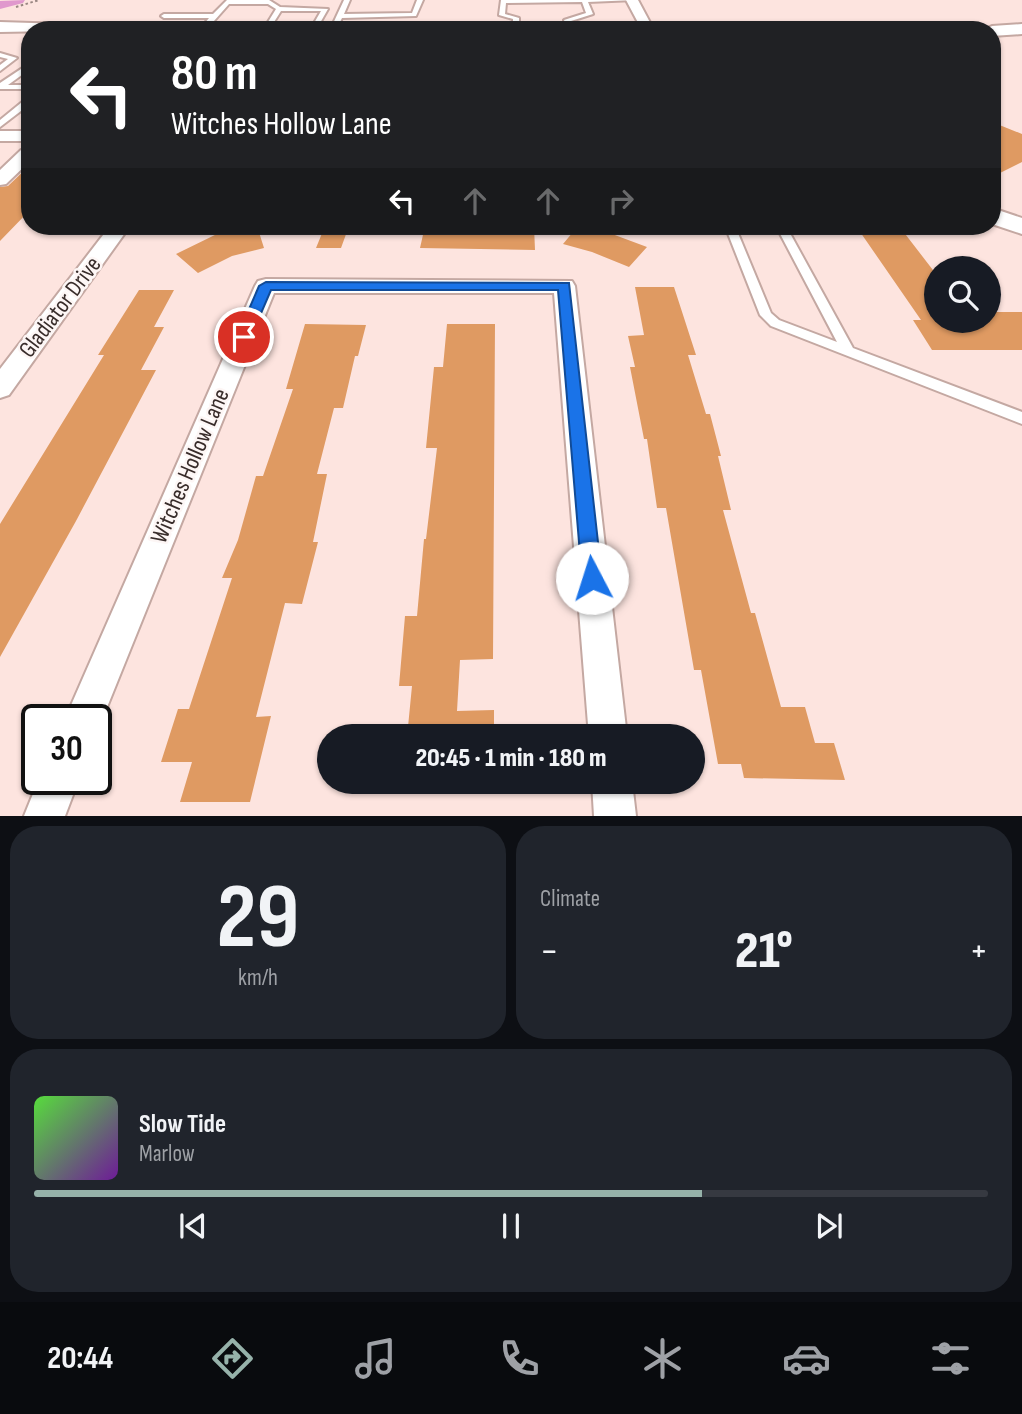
<!DOCTYPE html>
<meta charset="utf-8">
<style>
body{margin:0;font-family:"Sofia Sans Condensed",sans-serif;background:#20242c;color:#f1f3f6;height:100vh;display:flex;flex-direction:column;font-size:26px;white-space:nowrap}
*{box-sizing:border-box;margin:0}
p{font-size:23px;color:#9ea1a6}
.icon{flex:none;width:38px;height:38px;fill:none;stroke:currentColor;stroke-width:2;stroke-linecap:round;stroke-linejoin:round}
.map{position:relative;height:816px;overflow:hidden}
.panel{display:flex;flex-direction:column;gap:10px;padding:10px;background:#0d0f14;flex:1}
.panel>*{flex:none}
.hud{position:absolute;left:21px;top:21px;width:980px;height:214px;border-radius:28px;box-shadow:0 2px 5px #0004;background:#202124;color:#fff;overflow:hidden}
.controls{position:absolute;left:924px;top:256px;display:grid;gap:14px}
.controls a{display:grid;place-items:center;width:77px;height:77px;border-radius:50%;background:#171b24;box-shadow:0 2px 5px #0004;font-size:35px}
.speed{position:absolute;left:21px;top:704px;display:flex;gap:14px;font-size:35px;font-weight:700;text-align:center}
.speed>*{display:grid;place-content:center;width:91px;height:91px;border-radius:50%;background:#171b24;box-shadow:0 2px 5px #0004;line-height:1}
.speed .limit{border:4px solid #111;border-radius:10px;background:#fff;color:#111}
.pin{position:absolute;display:grid;place-items:center;width:60px;height:60px;color:#fff;margin:-30px;border:4px solid #fff;border-radius:50%;box-shadow:0 2px 7px #0007}
.me{position:absolute;width:77px;margin:-38px;rotate:355deg;stroke-linejoin:round;filter:drop-shadow(0 0 5px #0008)}
.turn{display:flex;align-items:center;gap:24px;height:147px;padding:0 35px;font-size:32px}
.turn .icon{width:91px;height:91px;stroke-width:2.5}
.turn b{display:block;font-size:49px;line-height:60px}
.lanes{display:flex;align-items:center;height:66px;padding:0 35px;background:#0003;justify-content:center;gap:35px;direction:ltr}
.lanes .off{opacity:.35}
.big{font-size:52px;font-weight:800;line-height:1.1}
.panel .widget{flex:1;display:flex;flex-direction:column;justify-content:center;gap:10px;min-width:0;padding:0 24px;border-radius:28px;background:#20242c}
.panel .dial{align-items:center;gap:0}
.dial b{font-size:91px;line-height:1}
.song{display:flex;align-items:center;gap:21px}
.cover{width:84px;height:84px;border-radius:10px;background:linear-gradient(135deg,hsl(110 70% 55%),hsl(280 70% 35%))}
.played{height:7px;border-radius:4px;background:linear-gradient(90deg,#96b2aa 70%,#363941 70%)}
.keys{display:flex;justify-content:space-around;direction:ltr}
.heat{display:flex;justify-content:space-between;align-items:center;font-size:38px;direction:ltr}
.panel .tiles{flex:1;display:grid;gap:10px;grid-template-columns:1fr 1fr}
.widget:last-child{grid-column:span 2}
.trip{position:absolute;left:317px;top:724px;width:388px;height:70px;border-radius:35px;background:#171b24;box-shadow:0 2px 5px #0004;font-weight:800;line-height:70px;text-align:center}
.tab-bar{display:flex;height:112px;justify-content:space-around;align-items:center;background:#090b0e;color:#9ea1a6}
.tab-bar .icon{width:49px;height:49px}
.tab-bar .selected{color:#96b2aa}
.tab-bar b{font-size:32px;color:#f1f3f6}
.map>svg:first-child{display:block}
</style>
<div class="map">
<svg width="1022" height="816" viewBox="0 0 1022 816">
<rect width="100%" height="100%" fill="#fde4df"/>
<g fill="none" stroke-linecap="round" stroke-linejoin="round">
<path fill="#e098cd" fill-rule="evenodd" d="M 25,0 L 23,3 L 0,9 L 0,1 Z"/>
</g>
<path fill="#df9a62" d="M 992,122 L 1022,134 L 1022,162 L 992,177 Z
M 30,165 L 30,210 L 0,241 L 0,187 L 8,186 Z
M 250,226 L 257,226 L 264,248 L 232,256 L 198,273 L 176,254 L 221,232 Z
M 325,226 L 349,226 L 341,248 L 316,248 Z
M 425,226 L 534,226 L 535,250 L 420,248 Z
M 578,226 L 596,228 L 647,247 L 629,267 L 592,252 L 563,244 Z
M 856,226 L 899,226 L 936,274 L 936,320 L 989,320 L 989,312 L 1022,312 L 1022,350 L 932,350 L 913,320 L 921,320 Z
M 635,287 L 674,287 L 696,355 L 688,355 L 706,414 L 710,414 L 721,456 L 718,456 L 731,510 L 723,510 L 751,613 L 755,613 L 781,707 L 805,707 L 815,743 L 834,743 L 845,780 L 744,778 L 741,764 L 718,764 L 701,670 L 694,670 L 666,508 L 657,508 L 647,439 L 644,439 L 630,367 L 635,367 L 628,336 L 644,335 Z
M 139,290 L 174,290 L 154,327 L 164,327 L 141,370 L 156,370 L 76,521 L 0,657 L 0,524 L 104,355 L 98,355 Z
M 305,324 L 366,325 L 358,356 L 355,356 L 343,408 L 334,408 L 317,474 L 327,474 L 313,542 L 318,542 L 302,604 L 285,603 L 256,717 L 271,716 L 250,802 L 180,802 L 192,762 L 161,762 L 178,709 L 189,709 L 232,578 L 222,578 L 238,540 L 256,476 L 263,476 L 293,389 L 286,389 Z
M 447,324 L 495,324 L 493,659 L 460,660 L 457,711 L 494,710 L 494,737 L 407,737 L 412,686 L 399,686 L 405,616 L 417,616 L 424,539 L 426,539 L 437,448 L 426,448 L 434,367 L 443,367 Z"/>
<g fill="none" stroke-linecap="round" stroke-linejoin="round">
<defs>
<path id="service" d="M 227,0 L 269,0 L 280,7 L 328,9 L 316,30 L 310,30 L 321,11 L 281,11 L 269,30 L 263,30 L 276,9 L 268,4 L 229,4 L 206,30 L 199,30 L 209,18 L 164,18 L 161,16 L 164,14 L 213,14 Z
M 344,0 L 350,0 L 344,14 L 412,13 L 417,0 L 423,0 L 416,16 L 342,18 L 336,30 L 330,30 Z
M 501,0 L 635,0 L 588,2 L 593,14 L 571,21 L 574,30 L 568,30 L 564,20 L 586,13 L 582,2 L 506,3 L 505,14 L 519,18 L 519,30 L 513,30 L 513,19 L 499,15 Z
M 0,53 L 17,58 L 0,71 L 0,65 L 8,59 L 0,57 Z
M 30,63 L 30,69 L 8,85 L 30,85 L 30,89 L 0,89 L 0,83 Z
M 27,98 L 30,98 L 30,104 L 0,127 L 0,120 Z
M 725,226 L 735,226 L 771,313 L 779,320 L 837,342 L 776,226 L 786,226 L 853,348 L 1022,412 L 1022,424 L 771,326 L 760,315 Z"/>
<path id="minor" d="M 626,0 L 638,0 L 654,30 L 642,30 Z
M 0,131 L 30,131 L 30,141 L 0,141 Z
M 21,150 L 30,150 L 30,161 L 6,184 L 0,185 L 0,170 Z
M 110,226 L 130,226 L 9,395 L 0,398 L 0,369 Z
M 266,279 L 572,281 L 575,286 L 627,737 L 589,737 L 554,293 L 274,293 L 97,732 L 96,719 L 65,719 L 255,286 L 258,281 Z
M 39,779 L 79,779 L 65,816 L 24,816 Z
M 592,782 L 632,782 L 636,816 L 594,816 Z"/>
<path id="tertiary" d="M 992,208 L 1022,218 L 1022,234 L 992,224 Z"/>
<path id="secondary" d="M 0,22 L 98,25 L 107,30 L 0,32 Z
M 1022,24 L 1022,34 L 992,36 L 992,30 L 984,30 L 992,26 Z"/>
</defs>
<use href="#service" stroke="#c4a8a2" stroke-width="4"/>
<use href="#minor" stroke="#c4a8a2" stroke-width="4"/>
<use href="#tertiary" stroke="#c4a8a2" stroke-width="4"/>
<use href="#secondary" stroke="#c4a8a2" stroke-width="4"/>
<path stroke="#988682" stroke-width="2" stroke-dasharray="2.5 2.5" stroke-linecap="butt" d="M 16,7 L 39,0"/>
<use href="#service" fill="#fff" fill-rule="evenodd"/>
<use href="#minor" fill="#fff" fill-rule="evenodd"/>
<use href="#tertiary" fill="#fff" fill-rule="evenodd"/>
<use href="#secondary" fill="#fff" fill-rule="evenodd"/>
</g>
<path fill="#1a73e8" stroke="#114b97" stroke-width="2" d="M 266,282 L 569,283 L 602,578 L 599,584 L 592,587 L 585,584 L 582,578 L 558,290 L 271,290 L 249,341 L 239,341 L 237,337 L 259,286 Z"/>
<g text-anchor="middle" dominant-baseline="central" stroke-width="5" stroke-linejoin="round" paint-order="stroke">
<g font-size="24" fill="#382c2a" stroke="#fdf6f5">
<text transform="translate(60 307) rotate(-53)">Gladiator Drive</text>
<text transform="translate(190 466) rotate(-67)">Witches Hollow Lane</text>
</g>
</g>
</svg>
<div class="controls">
<a><svg class="icon" aria-label="search" viewBox="0 0 24 24"><circle cx="10" cy="10" r="6"/><path d="M15 15l6 6"/></svg></a>
</div>
<div class="speed"><div class="limit">30</div></div>
<div class="pin" style="left:244px;top:337px;background:#d93025"><svg class="icon" aria-label="arrive" viewBox="0 0 24 24"><path d="M6 21V4h12l-3 4 3 4H6"/></svg></div>
<svg class="me" style="left:592px;top:578px" viewBox="-20 -20 40 40"><circle r="19" fill="#fff"/><path d="M0-13L10 11 0 6-10 11z" fill="#1a73e8"/></svg>
<div class="trip">20:45 · 1 min · 180 m</div>
<div class="hud">
<div class="turn"><svg class="icon" aria-label="left" viewBox="0 0 24 24"><path d="M17 20v-9H6M10 6l-5 5 5 5"/></svg><div><b>80 m</b>Witches Hollow Lane</div></div>
<div class="lanes"><svg class="icon" aria-label="left" viewBox="0 0 24 24"><path d="M17 20v-9H6M10 6l-5 5 5 5"/></svg><svg class="icon off" aria-label="ahead" viewBox="0 0 24 24"><path d="M12 20V5M6 11l6-6 6 6"/></svg><svg class="icon off" aria-label="ahead" viewBox="0 0 24 24"><path d="M12 20V5M6 11l6-6 6 6"/></svg><svg class="icon off" aria-label="right" viewBox="0 0 24 24"><path d="M7 20v-9h11M14 6l5 5-5 5"/></svg></div>
</div>
</div>
<section class="panel">
<div class="tiles">
<div class="widget dial"><b>29</b><p>km/h</p></div>
<div class="widget"><p>Climate</p>
<div class="heat"><a>−</a><b class="big">21°</b><a>+</a></div>
</div>
<div class="widget">
<div class="song"><i class="cover"></i><div><b>Slow Tide</b><p>Marlow</p></div></div>
<div class="played"></div>
<div class="keys"><svg class="icon" aria-label="previous" viewBox="0 0 24 24"><path d="M18 5L8 12l10 7zM5 5v14"/></svg><svg class="icon" aria-label="pause" viewBox="0 0 24 24"><path d="M8 5v14M16 5v14"/></svg><svg class="icon" aria-label="next" viewBox="0 0 24 24"><path d="M6 5l10 7-10 7zM19 5v14"/></svg></div>
</div>
</div>
</section>
<nav class="tab-bar">
<b>20:44</b>
<svg class="icon selected" aria-label="directions" viewBox="0 0 24 24"><path d="M12 3l9 9-9 9-9-9zM9 14v-3h6M13 9l2 2-2 2"/></svg>
<svg class="icon" aria-label="music" viewBox="0 0 24 24"><path d="M9 18V5l10-2v13"/><circle cx="6" cy="18" r="3"/><circle cx="16" cy="16" r="3"/></svg>
<svg class="icon" aria-label="phone" viewBox="0 0 24 24"><path d="M5 4h4l2 5-3 2q2 4 5 5l2-3 5 2v4C11 20 4 13 5 4z"/></svg>
<svg class="icon" aria-label="climate" viewBox="0 0 24 24"><path d="M12 3v18M4 7l16 10M4 17L20 7"/></svg>
<svg class="icon" aria-label="car" viewBox="0 0 24 24"><path d="M5 17H2v-5l4-1 3-4h7l3 4 3 1v5h-3M9 17h6M6 11h13"/><circle cx="7" cy="17" r="2"/><circle cx="17" cy="17" r="2"/></svg>
<svg class="icon" aria-label="filters" viewBox="0 0 24 24"><path d="M4 7h16M4 17h16"/><circle cx="9" cy="7" r="2"/><circle cx="15" cy="17" r="2"/></svg>
</nav>
